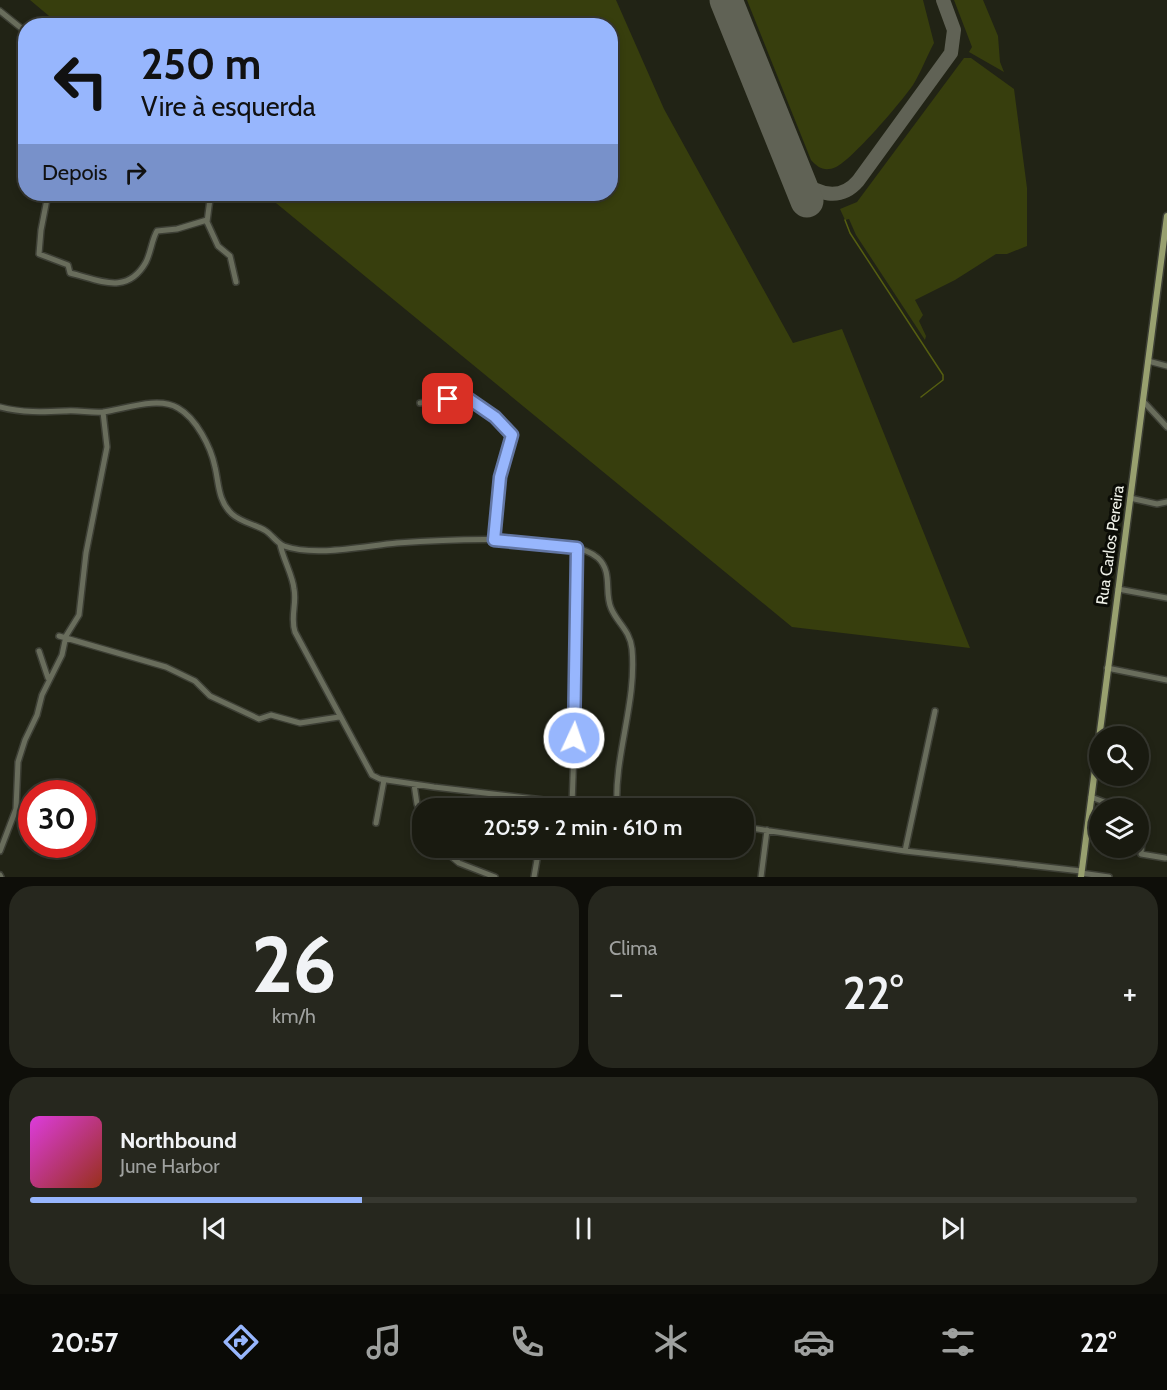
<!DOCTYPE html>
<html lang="pt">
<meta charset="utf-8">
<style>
body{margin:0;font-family:Cabin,sans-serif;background:#26271e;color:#f1f3f6;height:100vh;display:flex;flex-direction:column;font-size:22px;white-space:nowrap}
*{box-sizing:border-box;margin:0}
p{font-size:20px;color:#9fa19f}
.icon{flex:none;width:33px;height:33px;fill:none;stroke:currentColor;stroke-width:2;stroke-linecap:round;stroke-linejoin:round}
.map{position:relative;height:877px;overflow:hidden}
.panel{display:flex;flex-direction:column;gap:9px;padding:9px;background:#0e0e09;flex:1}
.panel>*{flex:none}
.banner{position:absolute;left:18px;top:18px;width:600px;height:183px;border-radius:24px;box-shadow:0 3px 9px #0003,0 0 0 2px #373830;background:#97b6fd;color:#111;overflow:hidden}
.fabs{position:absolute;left:1089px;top:726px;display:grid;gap:12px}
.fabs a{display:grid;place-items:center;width:60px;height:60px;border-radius:50%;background:#191a10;box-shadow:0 3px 9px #0003,0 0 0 2px #373830;font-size:30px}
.speed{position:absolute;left:18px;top:780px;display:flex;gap:12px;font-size:30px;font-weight:700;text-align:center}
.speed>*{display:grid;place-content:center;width:78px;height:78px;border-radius:50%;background:#191a10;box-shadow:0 3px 9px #0003,0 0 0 2px #373830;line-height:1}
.speed .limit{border:9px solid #d22;background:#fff;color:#111}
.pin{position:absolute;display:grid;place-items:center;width:51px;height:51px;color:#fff;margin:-26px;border-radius:12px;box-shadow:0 3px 9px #0006}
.me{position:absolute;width:66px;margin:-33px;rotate:3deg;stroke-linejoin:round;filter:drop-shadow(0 0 4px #0008)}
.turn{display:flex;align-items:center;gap:21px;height:126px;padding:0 24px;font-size:27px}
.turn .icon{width:78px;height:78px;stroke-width:2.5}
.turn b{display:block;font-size:42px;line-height:51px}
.then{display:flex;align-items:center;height:57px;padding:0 24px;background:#0003;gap:12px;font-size:22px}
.big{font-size:45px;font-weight:600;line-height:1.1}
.panel .card{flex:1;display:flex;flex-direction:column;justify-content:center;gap:9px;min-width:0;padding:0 21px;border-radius:24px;background:#26271e}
.panel .dial{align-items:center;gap:0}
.dial b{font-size:78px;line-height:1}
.song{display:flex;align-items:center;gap:18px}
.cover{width:72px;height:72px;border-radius:9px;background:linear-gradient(135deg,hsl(300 70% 55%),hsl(10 70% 35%))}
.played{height:6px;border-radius:3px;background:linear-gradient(90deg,#97b6fd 30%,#373830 30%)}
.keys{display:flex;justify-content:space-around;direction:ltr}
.heat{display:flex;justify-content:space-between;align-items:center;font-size:33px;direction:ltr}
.panel .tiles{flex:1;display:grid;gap:9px;grid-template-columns:1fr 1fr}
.card:last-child{grid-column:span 2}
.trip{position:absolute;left:412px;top:798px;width:342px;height:60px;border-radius:24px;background:#191a10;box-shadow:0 3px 9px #0003,0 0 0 2px #373830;font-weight:600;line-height:60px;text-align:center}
.tab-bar{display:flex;height:96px;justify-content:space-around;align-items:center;background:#0a0a06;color:#9fa19f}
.tab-bar .icon{width:42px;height:42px}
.tab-bar .current{color:#97b6fd}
.tab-bar b{font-size:27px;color:#f1f3f6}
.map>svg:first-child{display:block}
</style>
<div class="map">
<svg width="1167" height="877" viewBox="0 0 1167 877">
<rect width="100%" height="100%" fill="#212315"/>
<path fill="#373e0d" d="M 30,0 L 616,0 L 664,109 L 793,343 L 842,329 L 970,648 L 792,627 L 265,194 L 610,194 L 610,26 L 61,26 Z
M 747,0 L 923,0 L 934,43 C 927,56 921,72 913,85 C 902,101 852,160 836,167 C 825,172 818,168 811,160 Z
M 954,0 L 983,0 L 998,36 L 1000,62 L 1004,72 L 969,52 L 972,47 Z
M 964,58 L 971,58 L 1014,89 L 1027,188 L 1027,246 L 1007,254 L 996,254 L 955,280 L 915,300 L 923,315 L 919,321 L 926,336 L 925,340 L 856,235 L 849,219 L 845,220 L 840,209 L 857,202 Z"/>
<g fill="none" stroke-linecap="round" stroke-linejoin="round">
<path stroke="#555e10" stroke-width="1.5" d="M 845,220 L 850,233 L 943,375 L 943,380 L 921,397"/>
<path stroke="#606255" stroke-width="14" d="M 798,179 C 817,194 840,202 858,181 L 951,53 L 954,30 L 943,0"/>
<path stroke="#606255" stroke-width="33" d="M 726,0 L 807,201"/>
<defs>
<path id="minor" d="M 0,11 L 26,32
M 48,194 L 41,230 L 39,254 L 68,265 L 70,273 C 99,280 127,296 146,262 C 151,252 152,239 157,231 L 177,229 L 207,220
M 204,194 L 210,199 L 207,222 L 218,246 L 230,256 L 236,282
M 1148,361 L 1167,366
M 1143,401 L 1167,427
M 420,403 L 466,397 L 495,417 L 511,433 L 500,477 L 494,541
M 0,407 C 23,413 43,412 66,411 C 78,410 91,413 103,412 C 125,409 158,396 178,408 C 196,418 211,447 215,467 C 219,484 218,501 232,514 C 242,523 255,524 266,531 C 272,535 277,543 284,546 C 316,557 364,546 397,543 C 437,540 569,532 598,558 C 613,572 604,592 611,608 C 617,623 630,630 632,649 C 637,702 614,755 617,808
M 1130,498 L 1157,504 L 1167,502
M 280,544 C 283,559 293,576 294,589 C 297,604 290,617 295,632 L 372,775 L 380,779 L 434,787 L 611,808
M 1118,589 L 1167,598
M 59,636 L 166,667 L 195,681 L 210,696 L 259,719 L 271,715 L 300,723 L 339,717
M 39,651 L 48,678
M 1107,668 L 1167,680
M 414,784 L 417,804 L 423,817
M 1091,797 L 1120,808
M 572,805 L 576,694 L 577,548
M 376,823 L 384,780
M 744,827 L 905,851 L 1081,871
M 1138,833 L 1142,839 L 1141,854 L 1165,858
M 441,848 L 459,863 L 495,877
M 0,851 L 16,809 L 18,762 L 25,740 L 37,715 L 42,695 L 62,655 L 66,636 L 79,615 L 86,553 L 107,447 L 103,412
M 905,851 L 935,711
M 1081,873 L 1109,877
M 0,875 L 1,877
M 534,877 L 539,848
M 761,877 L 767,830"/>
<path id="major" d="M 1081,877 L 1167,216"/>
</defs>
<use href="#minor" stroke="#3d3f35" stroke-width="8"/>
<use href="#major" stroke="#3d3f35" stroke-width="9"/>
<use href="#minor" stroke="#696d5c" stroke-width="5"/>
<use href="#major" stroke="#98a06f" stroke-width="6"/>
</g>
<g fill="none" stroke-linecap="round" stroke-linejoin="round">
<defs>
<path id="route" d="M 448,399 L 466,397 L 495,417 L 512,435 L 500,477 L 494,540 L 577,548 L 574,738"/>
</defs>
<use href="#route" stroke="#6276a4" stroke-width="15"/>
<use href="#route" stroke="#97b6fd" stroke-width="10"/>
</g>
<g text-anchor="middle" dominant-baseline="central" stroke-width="6" stroke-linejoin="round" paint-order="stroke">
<g font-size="16" fill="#eff1e8" stroke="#0b0c06">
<text transform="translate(1110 545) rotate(-82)">Rua Carlos Pereira</text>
</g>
</g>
</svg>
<div class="fabs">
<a><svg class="icon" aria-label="search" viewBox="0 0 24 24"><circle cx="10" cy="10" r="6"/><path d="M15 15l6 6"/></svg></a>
<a><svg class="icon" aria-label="layers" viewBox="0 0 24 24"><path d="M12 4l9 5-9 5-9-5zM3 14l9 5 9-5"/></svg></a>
</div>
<div class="speed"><div class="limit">30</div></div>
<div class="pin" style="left:448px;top:399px;background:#d93025"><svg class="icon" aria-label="arrive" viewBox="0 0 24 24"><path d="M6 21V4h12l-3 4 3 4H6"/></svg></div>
<svg class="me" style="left:574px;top:738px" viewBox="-20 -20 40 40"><circle r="17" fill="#97b6fd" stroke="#fff" stroke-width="3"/><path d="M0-11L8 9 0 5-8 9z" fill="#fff"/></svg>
<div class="trip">20:59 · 2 min · 610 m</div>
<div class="banner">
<div class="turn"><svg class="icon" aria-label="left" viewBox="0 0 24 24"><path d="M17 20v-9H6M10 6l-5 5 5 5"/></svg><div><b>250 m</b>Vire à esquerda</div></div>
<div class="then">Depois<svg class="icon" aria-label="right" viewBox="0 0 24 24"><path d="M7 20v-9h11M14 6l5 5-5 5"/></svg></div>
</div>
</div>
<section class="panel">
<div class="tiles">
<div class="card dial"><b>26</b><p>km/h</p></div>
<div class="card"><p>Clima</p>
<div class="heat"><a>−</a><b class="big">22°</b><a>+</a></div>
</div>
<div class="card">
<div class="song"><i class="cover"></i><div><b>Northbound</b><p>June Harbor</p></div></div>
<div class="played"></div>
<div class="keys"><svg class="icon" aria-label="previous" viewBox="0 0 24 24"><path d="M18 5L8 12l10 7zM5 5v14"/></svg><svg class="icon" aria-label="pause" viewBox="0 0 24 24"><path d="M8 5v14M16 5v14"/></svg><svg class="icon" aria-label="next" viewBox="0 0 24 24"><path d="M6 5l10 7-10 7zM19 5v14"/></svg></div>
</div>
</div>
</section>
<nav class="tab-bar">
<b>20:57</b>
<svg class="icon current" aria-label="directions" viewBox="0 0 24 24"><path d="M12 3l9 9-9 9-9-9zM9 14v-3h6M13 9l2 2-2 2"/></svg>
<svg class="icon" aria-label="music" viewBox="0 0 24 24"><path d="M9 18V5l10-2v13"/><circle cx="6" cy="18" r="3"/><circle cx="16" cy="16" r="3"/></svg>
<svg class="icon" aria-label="phone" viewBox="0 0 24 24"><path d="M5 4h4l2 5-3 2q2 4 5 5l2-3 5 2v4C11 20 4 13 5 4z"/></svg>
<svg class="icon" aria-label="climate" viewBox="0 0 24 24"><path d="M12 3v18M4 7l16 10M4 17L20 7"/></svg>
<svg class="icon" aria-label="car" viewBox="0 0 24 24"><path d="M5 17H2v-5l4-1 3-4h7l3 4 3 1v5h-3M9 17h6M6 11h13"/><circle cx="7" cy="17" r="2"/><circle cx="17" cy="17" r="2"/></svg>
<svg class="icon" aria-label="filters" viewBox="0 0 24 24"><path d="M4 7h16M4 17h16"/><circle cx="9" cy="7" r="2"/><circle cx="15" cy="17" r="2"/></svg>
<b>22°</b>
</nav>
